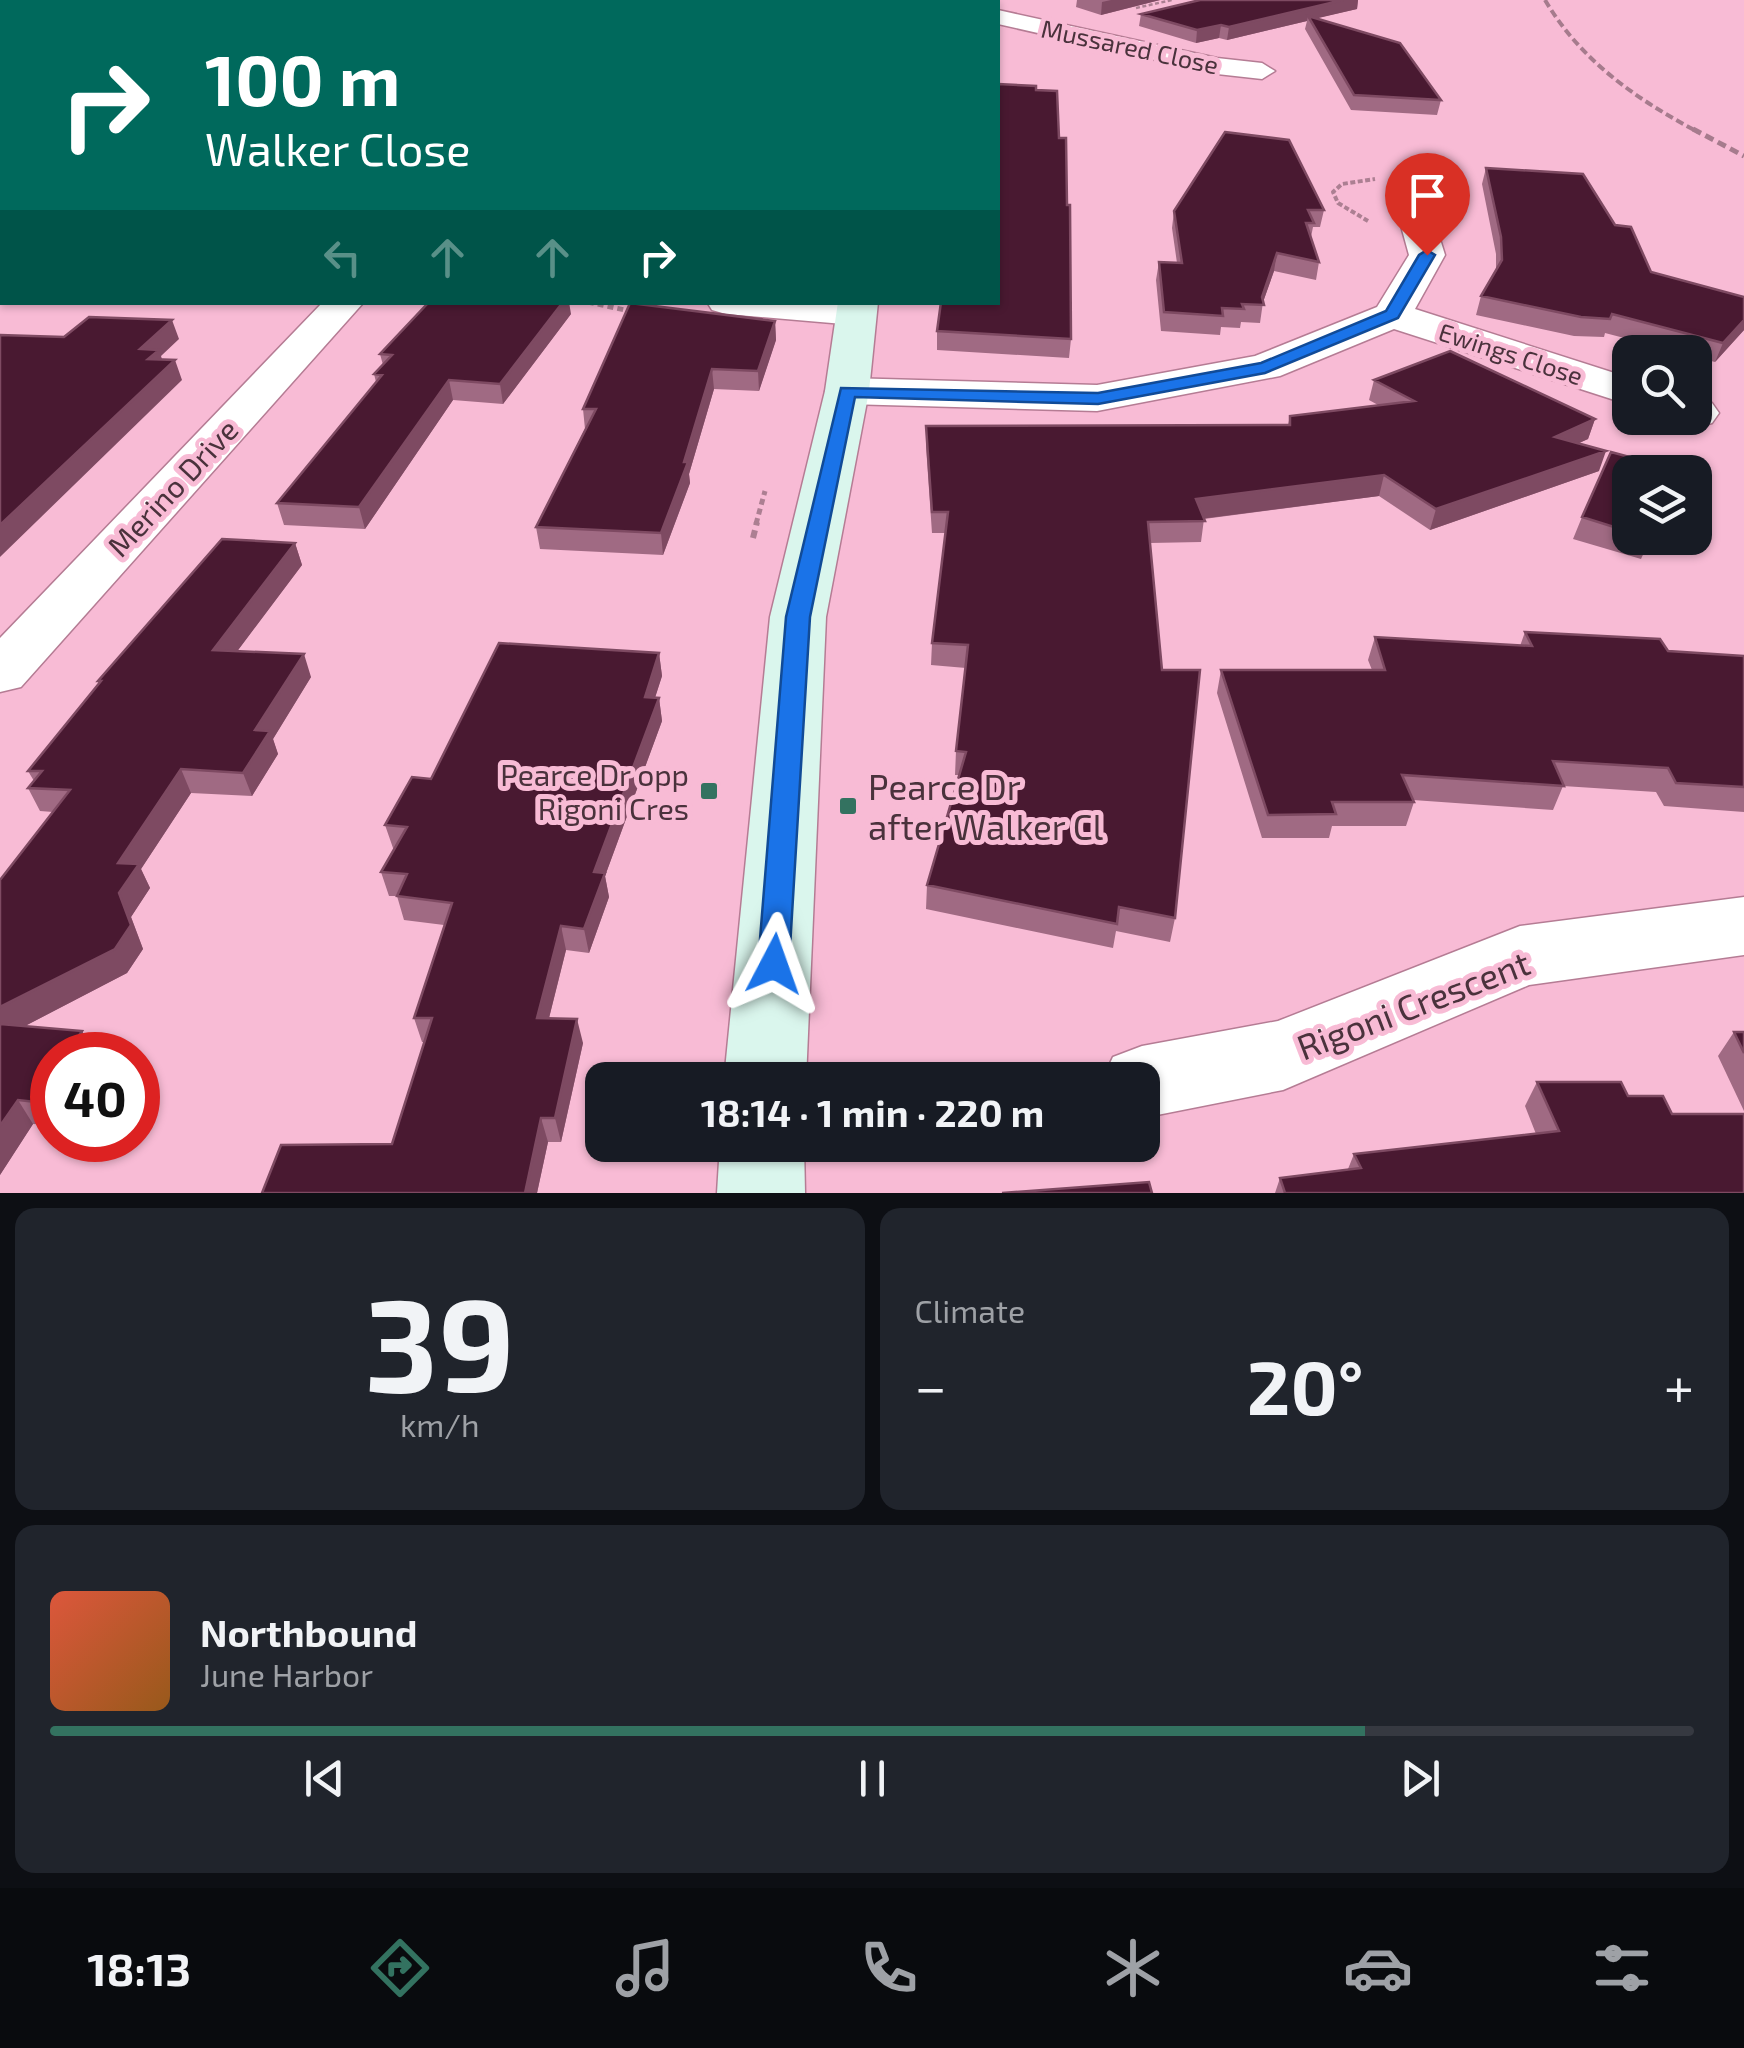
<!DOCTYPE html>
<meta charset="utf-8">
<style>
body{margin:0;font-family:"Exo 2",sans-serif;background:#20242c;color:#f1f3f6;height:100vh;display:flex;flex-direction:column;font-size:38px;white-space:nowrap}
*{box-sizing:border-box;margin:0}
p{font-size:32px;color:#9ea1a6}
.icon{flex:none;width:55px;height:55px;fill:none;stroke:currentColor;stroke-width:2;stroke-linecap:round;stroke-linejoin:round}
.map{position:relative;height:1193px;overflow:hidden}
.sheet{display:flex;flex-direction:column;gap:15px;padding:15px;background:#0d0f14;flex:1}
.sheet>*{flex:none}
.guide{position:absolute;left:0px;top:0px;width:1000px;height:305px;box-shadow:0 2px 8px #0004;background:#00695c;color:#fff;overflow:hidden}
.fabs{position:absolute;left:1612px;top:335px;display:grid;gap:20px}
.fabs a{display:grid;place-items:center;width:100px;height:100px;border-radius:20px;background:#171b24;box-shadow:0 2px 8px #0004;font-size:50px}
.speed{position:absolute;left:30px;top:1032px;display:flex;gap:20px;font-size:50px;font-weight:700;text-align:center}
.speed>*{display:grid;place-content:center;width:130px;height:130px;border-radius:50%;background:#171b24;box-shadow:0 2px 8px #0004;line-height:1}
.speed .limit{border:15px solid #d22;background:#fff;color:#111}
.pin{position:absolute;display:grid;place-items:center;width:85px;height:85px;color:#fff;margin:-102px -42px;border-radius:50% 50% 50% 0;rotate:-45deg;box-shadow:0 0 10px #0007}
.pin .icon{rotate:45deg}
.me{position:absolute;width:110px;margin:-55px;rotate:4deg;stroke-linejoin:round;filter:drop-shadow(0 0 8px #0008)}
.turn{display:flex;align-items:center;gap:35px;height:210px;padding:0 40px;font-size:45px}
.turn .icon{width:130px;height:130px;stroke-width:2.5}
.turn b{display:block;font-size:70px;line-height:85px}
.lanes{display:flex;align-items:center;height:95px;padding:0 40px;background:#0003;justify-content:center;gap:50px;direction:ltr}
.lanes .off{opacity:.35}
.big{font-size:75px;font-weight:700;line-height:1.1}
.sheet .widget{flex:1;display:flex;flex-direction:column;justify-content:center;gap:15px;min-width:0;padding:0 35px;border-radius:20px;background:#20242c}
.sheet .dial{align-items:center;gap:0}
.dial b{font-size:130px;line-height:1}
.song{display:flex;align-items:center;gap:30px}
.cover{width:120px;height:120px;border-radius:15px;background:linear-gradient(135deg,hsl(10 70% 55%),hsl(30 70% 35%))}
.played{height:10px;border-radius:5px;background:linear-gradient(90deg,#337260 80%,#363941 80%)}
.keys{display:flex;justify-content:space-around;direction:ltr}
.heat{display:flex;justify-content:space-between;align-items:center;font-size:55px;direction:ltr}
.sheet .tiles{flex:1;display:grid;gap:15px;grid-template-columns:1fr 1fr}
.widget:last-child{grid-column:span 2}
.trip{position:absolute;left:585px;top:1062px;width:575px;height:100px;border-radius:20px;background:#171b24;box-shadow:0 2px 8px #0004;font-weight:700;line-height:100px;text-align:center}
.tabs{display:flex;height:160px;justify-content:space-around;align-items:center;background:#090b0e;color:#9ea1a6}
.tabs .icon{width:70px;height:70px}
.tabs .on{color:#337260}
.tabs b{font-size:45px;color:#f1f3f6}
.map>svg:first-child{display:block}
</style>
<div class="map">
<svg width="1744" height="1193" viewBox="0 0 1744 1193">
<rect width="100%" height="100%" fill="#f8bbd5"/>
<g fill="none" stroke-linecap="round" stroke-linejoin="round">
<path stroke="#7e6ba7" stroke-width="18" d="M 588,0 L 627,0
M 0,197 L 2,196"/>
<defs>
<path id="street" d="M 998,10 L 1217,58 L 1262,63 L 1275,71 L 1262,79 L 1217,74 L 998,24 Z
M 1412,194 L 1424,197 L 1429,204 L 1445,255 L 1415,309 L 1630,378 L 1630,405 L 1394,329 L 1280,376 L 1097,411 L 847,404 L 831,400 L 825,391 L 831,382 L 847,378 L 1097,385 L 1255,356 L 1377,307 L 1409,255 L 1395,204 L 1400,197 Z
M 323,302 L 364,302 L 21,687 L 0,692 L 0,638 Z
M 707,302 L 861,302 L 869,305 L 875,313 L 869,321 L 855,325 L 726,314 L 712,310 Z
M 1695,399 L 1712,403 L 1719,413 L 1712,423 L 1696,427 L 1679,423 L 1676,418 L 1695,418 Z
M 1744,897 L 1744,955 L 1529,985 L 1283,1090 L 1142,1118 L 1142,1080 L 1102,1080 L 1113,1057 L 1142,1046 L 1278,1021 L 1520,926 Z"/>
<path id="secondary" d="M 827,0 L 851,0 L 853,2 L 828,2 Z
M 838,302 L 878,302 L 869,391 L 826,617 L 806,1080 L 724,1080 L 770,617 L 825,391 Z
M 720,1145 L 804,1145 L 805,1193 L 717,1193 Z"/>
</defs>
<use href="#street" stroke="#b57c94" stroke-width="3"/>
<use href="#secondary" stroke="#b57c94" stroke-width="3"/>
<path stroke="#ac7f92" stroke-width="2.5" stroke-dasharray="4 2.5" stroke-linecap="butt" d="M 919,0 L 952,2
M 1136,8 L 1172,0"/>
<path stroke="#ac7f92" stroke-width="4" stroke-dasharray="5 2.5" stroke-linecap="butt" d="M 1368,221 L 1338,203 L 1333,192 L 1342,184 L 1375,179"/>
<path stroke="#ac7f92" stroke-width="5" stroke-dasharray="6 4" stroke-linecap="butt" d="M 588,302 L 634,312
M 756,524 L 765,491"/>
<path stroke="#ac7f92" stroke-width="6" stroke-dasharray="8 5" stroke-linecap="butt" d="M 753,538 L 757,522"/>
<use href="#street" fill="#fff" fill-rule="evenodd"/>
<use href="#secondary" fill="#daf6ed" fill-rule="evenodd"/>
<path stroke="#a67b8d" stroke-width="4" stroke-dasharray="8 4" stroke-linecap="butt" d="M 1545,0 C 1581,61 1636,99 1698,132"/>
<path stroke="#a67b8d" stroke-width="5" stroke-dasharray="9 5" stroke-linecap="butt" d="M 1693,129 L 1744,156"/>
</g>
<path fill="#a06a83" d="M 1077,0 L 1160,0 L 1101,15 L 1076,7 Z
M 1200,0 L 1358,0 L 1357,9 L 1317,18 L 1441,100 L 1437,115 L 1351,110 L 1305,29 L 1307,21 L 1227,40 L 1219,38 L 1196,43 L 1139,26 L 1141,14 Z
M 1036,90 L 1071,339 L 1069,358 L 937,350 L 937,331 Z
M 1486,168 L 1615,225 L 1651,272 L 1744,297 L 1744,330 L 1715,362 L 1695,357 L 1695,352 L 1678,352 L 1605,333 L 1604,337 L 1574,336 L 1476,315 L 1481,296 L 1496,270 L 1496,254 L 1482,184 Z
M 1324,210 L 1320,227 L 1313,227 L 1311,237 L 1319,262 L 1316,280 L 1274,271 L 1263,302 L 1260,323 L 1241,322 L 1240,328 L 1221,327 L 1220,335 L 1161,331 L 1156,280 L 1159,262 L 1177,263 L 1172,228 L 1174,211 Z
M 571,314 L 503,404 L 453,400 L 365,529 L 284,525 L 277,503 L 376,382 L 374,374 L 383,365 L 380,354 Z
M 775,321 L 776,340 L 759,391 L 714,389 L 689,474 L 690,483 L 663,555 L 540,549 L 536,527 L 585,429 L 583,409 Z
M 1374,380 L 1595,419 L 1588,439 L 1579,443 L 1599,471 L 1430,530 L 1379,496 L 1204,519 L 1201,542 L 1150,543 L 1175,918 L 1170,942 L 1116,931 L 1113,948 L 926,909 L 927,885 L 959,775 L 955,775 L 956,751 L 966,668 L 931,665 L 932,643 L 946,533 L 932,533 L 926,446 L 926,426 L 1288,425 L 1290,416 L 1378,405 L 1369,400 Z
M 1630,472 L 1630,538 L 1680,538 L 1673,552 L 1648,544 L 1641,559 L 1573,539 L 1582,517 Z
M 295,543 L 302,565 L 237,651 L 311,677 L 273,739 L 278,754 L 252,796 L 191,793 L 141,869 L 150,888 L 131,917 L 143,949 L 127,973 L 25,1026 L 96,1055 L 52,1055 L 52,1123 L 51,1125 L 33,1124 L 0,1175 L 53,812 L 40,811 L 28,788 L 34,781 L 28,771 L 99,684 L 98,681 Z
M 1525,632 L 1668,651 L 1744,656 L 1744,812 L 1664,806 L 1656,792 L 1563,786 L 1553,810 L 1413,800 L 1414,802 L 1406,826 L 1332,826 L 1329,838 L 1262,838 L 1217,693 L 1221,670 L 1372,670 L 1368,660 L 1375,637 L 1520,646 Z
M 659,653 L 662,676 L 655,697 L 659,698 L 662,721 L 605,876 L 609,897 L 589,953 L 566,950 L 549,1018 L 583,1043 L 561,1142 L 548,1142 L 537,1193 L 262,1193 L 392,1144 L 425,1042 L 422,1042 L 414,1018 L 444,925 L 404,920 L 397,896 L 389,896 L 381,872 L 394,849 L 393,848 L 385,825 L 431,779 Z
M 1734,1032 L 1744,1032 L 1744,1111 L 1718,1056 Z
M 1537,1082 L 1628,1096 L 1672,1114 L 1744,1193 L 1275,1193 L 1280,1178 L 1348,1169 L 1354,1154 L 1536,1134 L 1525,1106 Z"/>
<path fill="#7e4a62" d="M 411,0 L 431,0 L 428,2 L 408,2 Z
M 1111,0 L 1160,0 L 1101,15 L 1102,2 Z
M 1343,0 L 1358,0 L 1357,9 L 1310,20 L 1308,16 L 1307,21 L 1227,40 L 1229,27 Z
M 1221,25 L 1219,38 L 1196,43 L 1197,30 Z
M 1277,253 L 1274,271 L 1262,305 L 1262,297 Z
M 563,302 L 569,302 L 571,314 L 503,404 L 500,384 Z
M 172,320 L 179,339 L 161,356 L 165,369 L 175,360 L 182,380 L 0,557 L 0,525 L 140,349 Z
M 1744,320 L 1744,330 L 1715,362 L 1723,343 Z
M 775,321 L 776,340 L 759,391 L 758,371 Z
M 712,369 L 714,389 L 689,474 L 690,483 L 663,555 L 661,533 Z
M 449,380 L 453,400 L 365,529 L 359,507 Z
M 1595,419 L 1588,439 L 1548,457 L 1555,437 Z
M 1606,451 L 1599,471 L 1430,530 L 1436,509 Z
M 1384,475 L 1379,496 L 1192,520 L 1196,499 Z
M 295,543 L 302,565 L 221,673 L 213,650 Z
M 659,653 L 662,676 L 648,720 L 645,697 Z
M 304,654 L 311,677 L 273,739 L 278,754 L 252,796 L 243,773 L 255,730 Z
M 659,698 L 662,721 L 605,876 L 609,897 L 589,953 L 584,929 L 594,872 Z
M 181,769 L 191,793 L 141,869 L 150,888 L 131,917 L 143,949 L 127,973 L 0,1039 L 0,1007 L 119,893 L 118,863 Z
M 561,926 L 566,950 L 543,1042 L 537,1018 Z
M 577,1019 L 583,1043 L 561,1142 L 555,1118 Z
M 82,1031 L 95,1055 L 66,1055 Z
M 52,1076 L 52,1123 L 51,1125 L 36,1102 Z
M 18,1100 L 33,1124 L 0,1175 L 0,1126 Z
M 541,1118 L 548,1142 L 537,1193 L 525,1193 Z"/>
<path fill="#491931" stroke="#7e4a62" stroke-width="2.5" d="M 0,0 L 411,0 L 408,2 L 2,2 L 2,51 L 0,50 Z
M 1200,0 L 1343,0 L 1229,27 L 1221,25 L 1197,30 L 1141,14 Z
M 1308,16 L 1400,43 L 1441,100 L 1354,95 Z
M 998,84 L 1036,86 L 1036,90 L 1057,91 L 1059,138 L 1066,138 L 1067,205 L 1070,205 L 1071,339 L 937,331 L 941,302 L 998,302 Z
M 1225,132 L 1289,140 L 1324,210 L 1308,210 L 1314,223 L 1306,223 L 1319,262 L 1277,253 L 1262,297 L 1264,305 L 1242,304 L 1244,309 L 1222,308 L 1223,316 L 1164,312 L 1159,262 L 1182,263 L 1174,211 Z
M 1486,168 L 1583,174 L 1615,225 L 1631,227 L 1651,272 L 1744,297 L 1744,320 L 1723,343 L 1612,314 L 1610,319 L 1581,317 L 1481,296 L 1502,260 L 1501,237 Z
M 429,302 L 563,302 L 500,384 L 449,380 L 359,507 L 277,503 L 382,375 L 374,374 L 392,355 L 380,354 Z
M 630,303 L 775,321 L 758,371 L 712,369 L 684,462 L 688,462 L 661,533 L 536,527 L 596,409 L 583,409 Z
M 89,317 L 172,320 L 140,349 L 159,350 L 148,359 L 175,360 L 0,525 L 0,335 L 64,337 Z
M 1450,351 L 1595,419 L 1555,437 L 1606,451 L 1436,509 L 1384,475 L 1196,499 L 1205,521 L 1148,522 L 1162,670 L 1200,670 L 1175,918 L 1119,907 L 1117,924 L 927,885 L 966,752 L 956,751 L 968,645 L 932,643 L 948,512 L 932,512 L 926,426 L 1290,425 L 1290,416 L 1414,401 L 1374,380 Z
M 1611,452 L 1681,471 L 1681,472 L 1630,472 L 1630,532 L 1582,517 Z
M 222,539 L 295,543 L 213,650 L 304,654 L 255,730 L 270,731 L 243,773 L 181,769 L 118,863 L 139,864 L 119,893 L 131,925 L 115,949 L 0,1007 L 0,880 L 70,790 L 28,788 L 42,771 L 28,771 L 101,681 L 98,681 Z
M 1525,632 L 1660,639 L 1668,651 L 1744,656 L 1744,787 L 1676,783 L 1668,768 L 1553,761 L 1564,786 L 1402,775 L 1414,802 L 1332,802 L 1336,814 L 1268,815 L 1221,670 L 1385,670 L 1375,637 L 1532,646 Z
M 499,643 L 659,653 L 645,697 L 659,698 L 594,872 L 605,873 L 584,929 L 561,926 L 537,1018 L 577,1019 L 555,1118 L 541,1118 L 525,1193 L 262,1193 L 281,1145 L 392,1144 L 432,1018 L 414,1018 L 452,903 L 397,896 L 407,874 L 381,872 L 407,827 L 385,825 L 412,777 L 431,779 Z
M 0,1024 L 82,1031 L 66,1055 L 52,1055 L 52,1076 L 36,1102 L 18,1100 L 0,1126 Z
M 1734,1032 L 1744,1032 L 1744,1053 Z
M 1537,1082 L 1621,1082 L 1628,1096 L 1663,1096 L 1672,1114 L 1744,1114 L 1744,1193 L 1285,1193 L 1280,1178 L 1361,1168 L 1354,1154 L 1559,1131 Z
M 1149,1182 L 1152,1193 L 1002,1193 Z"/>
<path fill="#1a73e8" stroke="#114b97" stroke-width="2.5" d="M 1427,250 L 1435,255 L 1398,318 L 1265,373 L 1098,404 L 855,397 L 810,617 L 789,964 L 784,973 L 774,977 L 763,973 L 758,964 L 786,617 L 841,388 L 1098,393 L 1261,363 L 1386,311 L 1419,255 Z"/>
<g fill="#337260" stroke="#f8bbd5" stroke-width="4">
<rect x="699" y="781" width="20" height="20" rx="5"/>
<rect x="838" y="796" width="20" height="20" rx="5"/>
</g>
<g text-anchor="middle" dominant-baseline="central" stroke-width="10" stroke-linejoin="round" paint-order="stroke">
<g font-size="25" fill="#4a323c" stroke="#f8bbd5">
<text transform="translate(1130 46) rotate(12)">Mussared Close</text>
<text transform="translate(1511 353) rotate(18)">Ewings Close</text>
</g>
<g font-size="30" fill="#4a323c" stroke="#f8bbd5">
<text transform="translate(172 487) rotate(-47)">Merino Drive</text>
</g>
<g font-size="30" fill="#4a323c" stroke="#f8bbd5" text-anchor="end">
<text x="689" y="774">Pearce Dr opp<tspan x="689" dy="34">Rigoni Cres</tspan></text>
</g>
<g font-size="35" fill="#4a323c" stroke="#f8bbd5" text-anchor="start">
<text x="868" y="786">Pearce Dr<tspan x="868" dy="40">after Walker Cl</tspan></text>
</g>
<g font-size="35" fill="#4a323c" stroke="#f8bbd5">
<text transform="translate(1413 1004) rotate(-21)">Rigoni Crescent</text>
</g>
</g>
</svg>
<div class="fabs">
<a><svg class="icon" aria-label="search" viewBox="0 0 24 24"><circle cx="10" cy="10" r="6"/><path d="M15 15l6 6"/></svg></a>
<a><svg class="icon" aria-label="layers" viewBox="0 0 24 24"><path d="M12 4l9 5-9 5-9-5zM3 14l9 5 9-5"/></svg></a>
</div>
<div class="speed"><div class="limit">40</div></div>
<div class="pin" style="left:1427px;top:255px;background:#d93025"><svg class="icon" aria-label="arrive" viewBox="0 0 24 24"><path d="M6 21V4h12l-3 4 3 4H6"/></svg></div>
<svg class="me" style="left:774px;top:964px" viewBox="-20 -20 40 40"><path d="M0-17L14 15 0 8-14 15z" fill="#1a73e8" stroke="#fff" stroke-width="4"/></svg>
<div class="trip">18:14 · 1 min · 220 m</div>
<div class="guide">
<div class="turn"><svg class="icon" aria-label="right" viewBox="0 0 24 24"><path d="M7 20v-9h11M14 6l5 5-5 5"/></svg><div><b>100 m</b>Walker Close</div></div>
<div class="lanes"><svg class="icon off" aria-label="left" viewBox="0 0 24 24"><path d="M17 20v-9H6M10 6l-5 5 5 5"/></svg><svg class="icon off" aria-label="ahead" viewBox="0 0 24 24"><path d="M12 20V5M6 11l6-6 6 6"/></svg><svg class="icon off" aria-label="ahead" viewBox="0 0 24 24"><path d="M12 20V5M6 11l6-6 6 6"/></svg><svg class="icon" aria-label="right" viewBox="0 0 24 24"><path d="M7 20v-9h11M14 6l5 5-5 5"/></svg></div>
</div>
</div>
<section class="sheet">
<div class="tiles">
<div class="widget dial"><b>39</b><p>km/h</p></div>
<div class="widget"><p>Climate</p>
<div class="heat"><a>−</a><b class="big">20°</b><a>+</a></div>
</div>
<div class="widget">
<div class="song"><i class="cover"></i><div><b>Northbound</b><p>June Harbor</p></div></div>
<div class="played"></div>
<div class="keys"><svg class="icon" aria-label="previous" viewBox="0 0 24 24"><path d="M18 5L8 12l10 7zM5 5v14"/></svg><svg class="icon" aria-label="pause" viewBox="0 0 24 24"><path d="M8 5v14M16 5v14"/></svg><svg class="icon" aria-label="next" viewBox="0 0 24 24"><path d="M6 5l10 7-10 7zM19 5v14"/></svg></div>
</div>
</div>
</section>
<nav class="tabs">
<b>18:13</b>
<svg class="icon on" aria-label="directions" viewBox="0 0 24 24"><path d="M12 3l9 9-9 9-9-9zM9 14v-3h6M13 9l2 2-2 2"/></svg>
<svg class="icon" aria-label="music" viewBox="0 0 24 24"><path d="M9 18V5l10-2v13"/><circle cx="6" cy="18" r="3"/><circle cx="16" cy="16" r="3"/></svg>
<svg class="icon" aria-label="phone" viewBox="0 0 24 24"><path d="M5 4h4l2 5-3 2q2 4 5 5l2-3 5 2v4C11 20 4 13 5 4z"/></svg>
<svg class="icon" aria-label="climate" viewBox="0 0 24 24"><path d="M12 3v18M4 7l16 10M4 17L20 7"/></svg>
<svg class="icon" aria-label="car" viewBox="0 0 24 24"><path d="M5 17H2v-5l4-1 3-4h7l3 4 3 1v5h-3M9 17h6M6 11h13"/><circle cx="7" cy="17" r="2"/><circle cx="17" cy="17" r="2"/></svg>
<svg class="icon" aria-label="filters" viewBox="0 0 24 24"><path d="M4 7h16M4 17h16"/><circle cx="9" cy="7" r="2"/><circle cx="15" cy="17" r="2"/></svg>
</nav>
